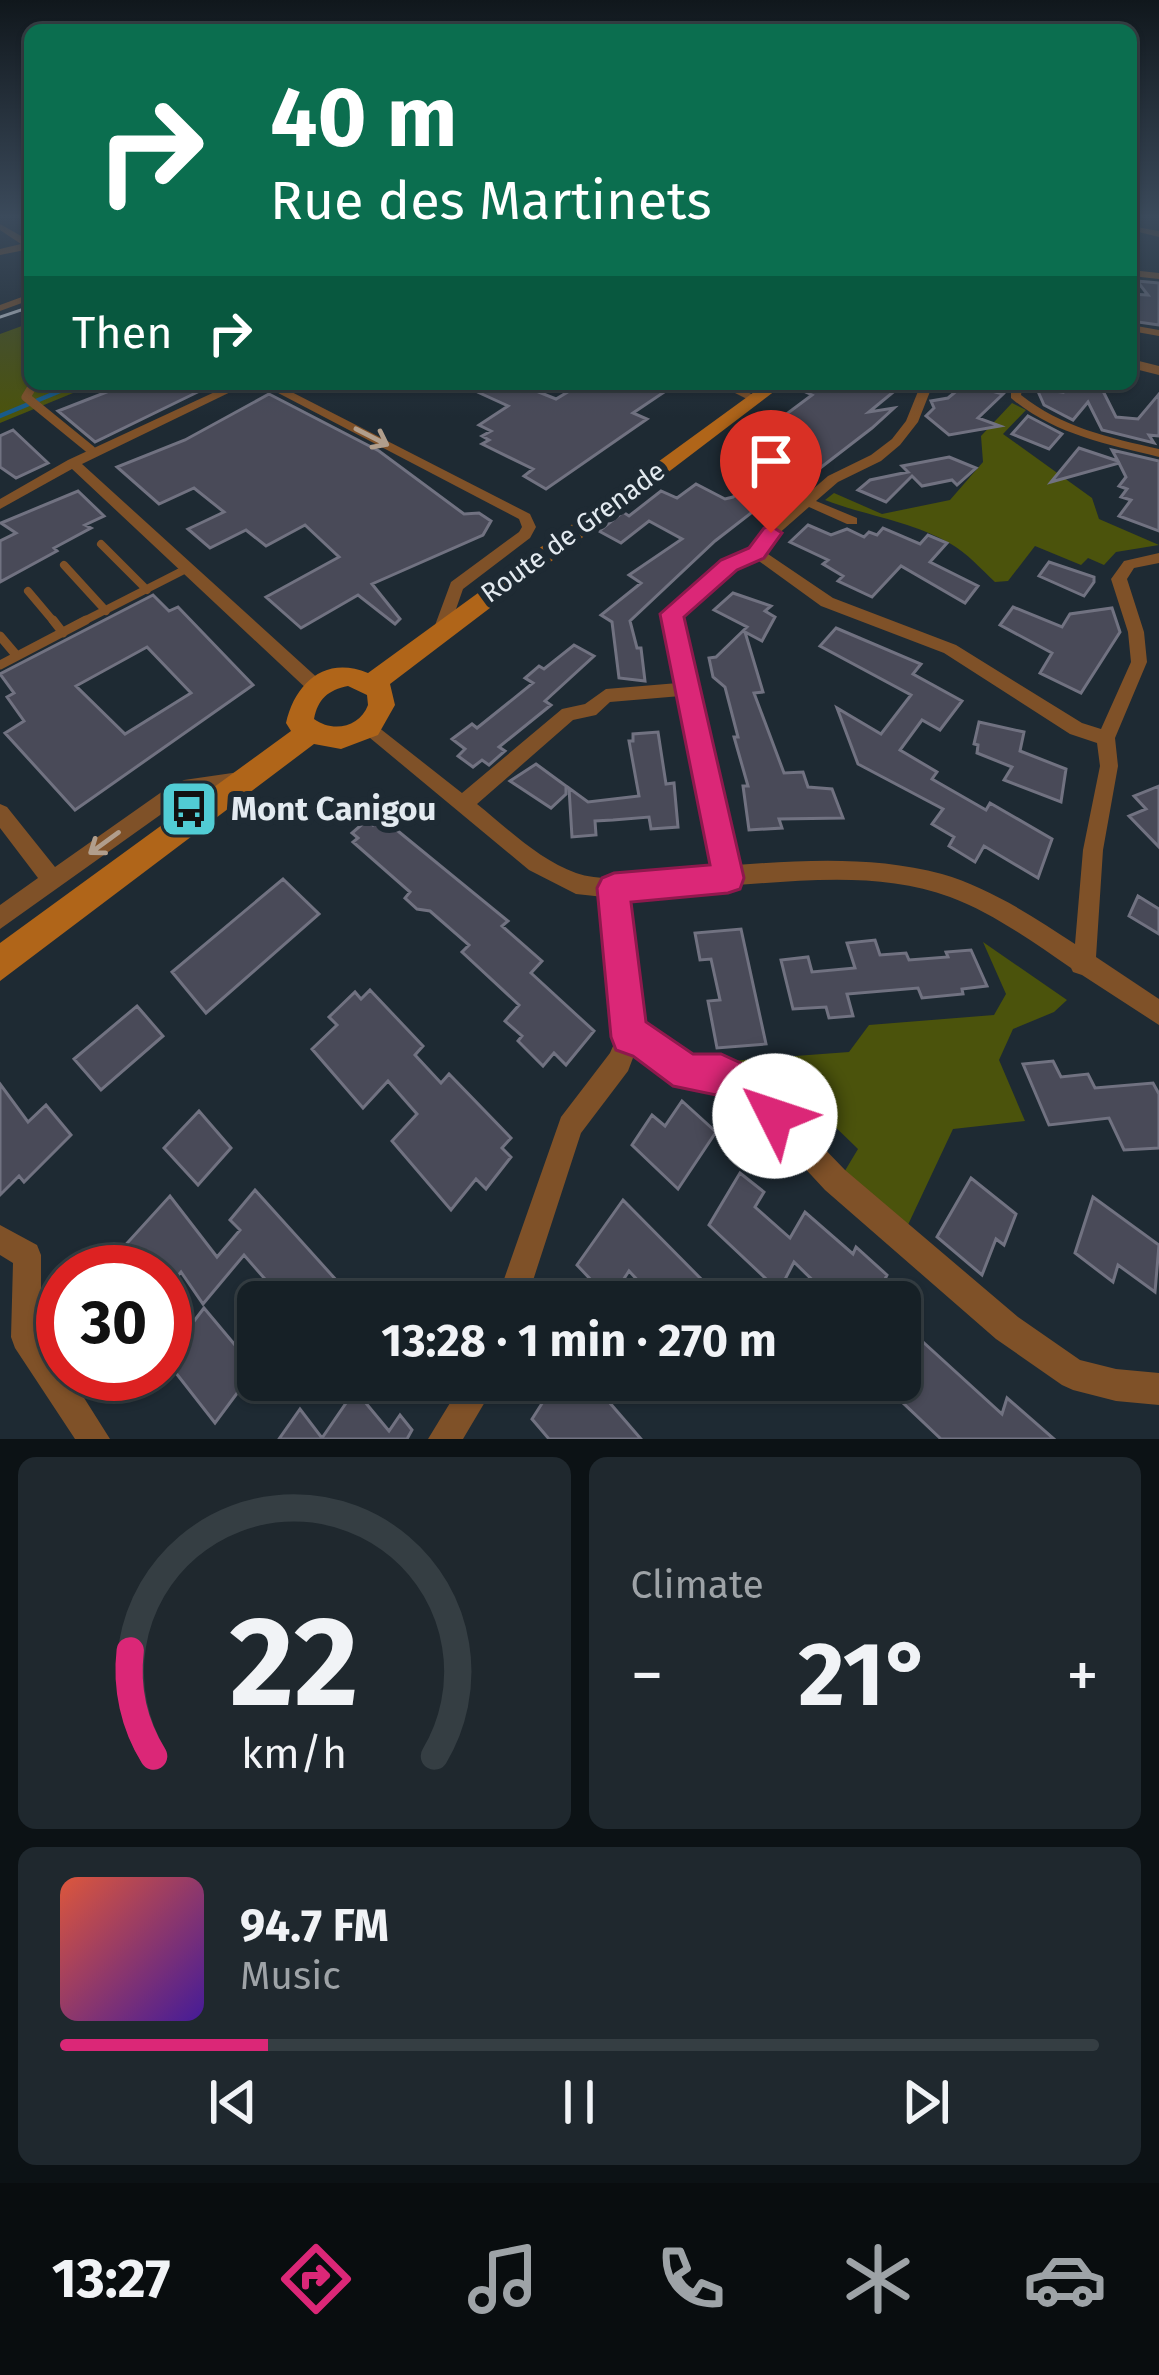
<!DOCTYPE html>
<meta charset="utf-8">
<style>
body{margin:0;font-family:"Fira Sans",sans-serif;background:#1f282e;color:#f1f3f6;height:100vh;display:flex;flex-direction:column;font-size:45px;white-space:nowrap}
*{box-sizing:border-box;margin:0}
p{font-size:39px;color:#9ea3a7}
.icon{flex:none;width:66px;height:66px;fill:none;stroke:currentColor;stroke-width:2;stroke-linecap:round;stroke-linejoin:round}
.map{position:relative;height:1439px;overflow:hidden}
.panel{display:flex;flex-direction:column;gap:18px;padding:18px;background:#0c1215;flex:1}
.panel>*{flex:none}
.banner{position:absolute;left:24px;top:24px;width:1113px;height:366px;border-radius:18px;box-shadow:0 3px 9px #0004,0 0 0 3px #353e43;background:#0b6e4f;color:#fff;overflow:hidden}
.speed{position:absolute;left:36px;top:1245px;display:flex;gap:24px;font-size:60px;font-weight:700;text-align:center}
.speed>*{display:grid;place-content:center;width:156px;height:156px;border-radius:50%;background:#162026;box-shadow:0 3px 9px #0004,0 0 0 3px #353e43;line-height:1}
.speed .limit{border:18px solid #d22;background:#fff;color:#111}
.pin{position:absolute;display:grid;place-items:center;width:102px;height:102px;color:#fff;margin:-123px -51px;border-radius:50% 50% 50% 0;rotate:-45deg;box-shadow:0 0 12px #0007}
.pin .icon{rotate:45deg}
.me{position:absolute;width:132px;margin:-66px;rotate:311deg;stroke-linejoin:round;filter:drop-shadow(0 0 9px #0008)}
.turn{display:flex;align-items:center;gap:42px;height:252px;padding:0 48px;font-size:54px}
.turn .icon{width:156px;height:156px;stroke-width:2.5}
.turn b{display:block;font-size:84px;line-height:102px}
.then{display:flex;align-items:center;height:114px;padding:0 48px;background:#0003;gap:24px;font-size:45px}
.big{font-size:90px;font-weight:700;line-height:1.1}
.panel .tile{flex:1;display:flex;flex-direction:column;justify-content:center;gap:18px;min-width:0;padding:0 42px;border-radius:18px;background:#1f282e}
.panel .dial{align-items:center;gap:0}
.dial svg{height:312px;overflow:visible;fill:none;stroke:#353e43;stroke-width:7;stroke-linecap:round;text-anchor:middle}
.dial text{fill:#f1f3f6;stroke:none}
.song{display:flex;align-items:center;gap:36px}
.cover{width:144px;height:144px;border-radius:18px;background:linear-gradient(135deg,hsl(10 70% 55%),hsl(260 70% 35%))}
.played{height:12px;border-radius:6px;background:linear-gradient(90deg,#db2777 20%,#353e43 20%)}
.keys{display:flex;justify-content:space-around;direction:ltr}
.heat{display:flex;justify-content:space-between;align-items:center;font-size:66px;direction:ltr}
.panel .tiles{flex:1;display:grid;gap:18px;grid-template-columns:1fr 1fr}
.tile:last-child{grid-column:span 2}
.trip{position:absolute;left:237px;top:1281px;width:684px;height:120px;border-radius:18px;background:#162026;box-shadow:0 3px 9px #0004,0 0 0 3px #353e43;font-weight:700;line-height:120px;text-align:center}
.tab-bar{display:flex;height:192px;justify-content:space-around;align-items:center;background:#090d0f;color:#9ea3a7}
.tab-bar .icon{width:84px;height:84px}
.tab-bar .active{color:#db2777}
.tab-bar b{font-size:54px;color:#f1f3f6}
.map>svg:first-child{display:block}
</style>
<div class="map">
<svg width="1159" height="1439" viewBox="0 0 1159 1439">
<rect width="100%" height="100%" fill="#1e2a33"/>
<path fill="#4b530c" d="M 30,323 L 30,384 L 95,384 L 0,423 L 0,334 Z
M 1012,403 L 1026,410 L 1003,434 L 1092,498 L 1099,519 L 1159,545 L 1116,552 L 1104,565 L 1088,558 L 1081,565 L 1035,546 L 1008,581 L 995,582 C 981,569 967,553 951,544 C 912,521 866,516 825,500 L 834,493 L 882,514 L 950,500 L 983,462 L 981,436 Z
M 983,942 L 1067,1000 L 1054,1012 L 1013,1029 L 999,1060 L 1025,1121 L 953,1129 L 906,1229 L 843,1174 L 858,1149 L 824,1116 L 810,1131 L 730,1061 L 849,1052 L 869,1025 L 994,1015 L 1006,994 Z"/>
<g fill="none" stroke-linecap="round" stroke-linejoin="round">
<path stroke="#185b8b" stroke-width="4.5" d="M 0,416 L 77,384"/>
</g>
<path fill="#494a58" stroke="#717281" stroke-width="3" fill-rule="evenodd" d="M 1137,281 L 1159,283 L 1159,325 L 1131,321 L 1131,294 L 1148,295 Z
M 127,384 L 214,384 L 95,442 L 58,411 Z
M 460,384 L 519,384 L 556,399 L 581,384 L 676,384 L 633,413 L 647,419 L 546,489 L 524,476 L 533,469 L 482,444 L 489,440 L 482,436 L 491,431 L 479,425 L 508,406 Z
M 788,384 L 903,384 L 869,412 L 894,408 L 872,428 L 780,499 L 773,496 L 715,541 L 630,621 L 637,648 L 641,648 L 645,681 L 619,678 L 612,622 L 601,615 L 641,583 L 629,575 L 682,539 L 649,521 L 621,543 L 599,531 L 623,512 L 629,516 L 661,491 L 677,498 L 696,484 L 725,499 L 733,497 L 803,441 L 769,427 L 812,395 Z
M 965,384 L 1003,394 L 978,418 L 1000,426 L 949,435 L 926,416 L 934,408 L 931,401 L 948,398 Z
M 1064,384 L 1103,384 L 1101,387 L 1116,417 L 1138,419 L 1159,394 L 1159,436 L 1149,435 L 1154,443 L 1102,430 L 1088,402 L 1073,420 L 1044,405 L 1037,389 L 1063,392 Z
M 269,394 L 379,451 L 464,514 L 479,513 L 491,521 L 483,535 L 372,584 L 400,619 L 395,624 L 358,595 L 301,628 L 266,597 L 339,557 L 305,525 L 266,546 L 246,530 L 210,548 L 188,529 L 224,512 L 194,488 L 159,504 L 117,467 L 185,440 Z
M 1028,416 L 1062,434 L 1049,449 L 1012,434 Z
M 13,430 L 48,463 L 16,478 L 0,467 L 0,436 Z
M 1079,448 L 1118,461 L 1112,450 L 1159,461 L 1159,531 L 1119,516 L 1131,500 L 1121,497 L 1127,489 L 1119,486 L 1126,477 L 1119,463 L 1051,482 Z
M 949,457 L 976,468 L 957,485 L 952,480 L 922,486 L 912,476 L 886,502 L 858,490 L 870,480 L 908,472 L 902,466 Z
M 78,491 L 104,516 L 85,525 L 91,528 L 54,548 L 57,551 L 0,582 L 0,541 L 16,533 L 1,523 Z
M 808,525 L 831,535 L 847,529 L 864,537 L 869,532 L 877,535 L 883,528 L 920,544 L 928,535 L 947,543 L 930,562 L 978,586 L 965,603 L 901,566 L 872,597 L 838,581 L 843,576 L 823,564 L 828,560 L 790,542 Z
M 1049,562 L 1094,577 L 1094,582 L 1084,596 L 1039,576 Z
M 733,593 L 771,606 L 765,611 L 775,617 L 762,641 L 745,632 L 763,692 L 754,693 L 784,773 L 803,772 L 808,787 L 832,789 L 843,818 L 779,819 L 782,828 L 749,830 L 743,786 L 748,786 L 734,737 L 738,737 L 725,687 L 713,677 L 709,658 L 716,657 L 747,627 L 714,610 Z
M 153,595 L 169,611 L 178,607 L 253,685 L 75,810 L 5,733 L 24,721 L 7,697 L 14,693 L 0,674 ZM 147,647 L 191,693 L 125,734 L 76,686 Z
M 1013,607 L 1062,627 L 1070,614 L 1112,608 L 1120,632 L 1081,693 L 1040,673 L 1052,653 L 1000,625 Z
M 836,628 L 921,664 L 913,674 L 962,701 L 940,730 L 922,720 L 900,750 L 937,772 L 932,779 L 986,810 L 990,803 L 1052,839 L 1038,878 L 984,846 L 975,862 L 949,846 L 954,837 L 932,824 L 943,809 L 858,764 L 837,708 L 881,734 L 911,695 L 820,646 Z
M 574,645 L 594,656 L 545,701 L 551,705 L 499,747 L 505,751 L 489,765 L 482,760 L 473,767 L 458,756 L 465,749 L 452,739 L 472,724 L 477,728 L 533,683 L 525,678 L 539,666 L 544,669 Z
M 979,722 L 1024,732 L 1020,751 L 1066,769 L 1061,802 L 1004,780 L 1012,767 L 977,753 L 978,745 L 974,744 Z
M 658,732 L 666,784 L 674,783 L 678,827 L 651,829 L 649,817 L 613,820 L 595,821 L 596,835 L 572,837 L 569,788 L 588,802 L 639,796 L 629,741 L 633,741 L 633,734 Z
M 536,764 L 566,786 L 566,794 L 551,808 L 510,781 Z
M 1159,786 L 1159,847 L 1129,816 L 1146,809 L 1134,796 Z
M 382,818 L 508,921 L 502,926 L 542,961 L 531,973 L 594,1031 L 566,1065 L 554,1053 L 543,1066 L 518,1041 L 522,1036 L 505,1021 L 519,1005 L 462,952 L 469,945 L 430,911 L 417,909 L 405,898 L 410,892 L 353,842 L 358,838 L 352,833 L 367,820 L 373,825 Z
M 283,879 L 319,914 L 206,1013 L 172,972 Z
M 1138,896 L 1159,909 L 1159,934 L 1129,916 Z
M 741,929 L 766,1044 L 717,1048 L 708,1001 L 720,1000 L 711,959 L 700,960 L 695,933 Z
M 875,940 L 880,955 L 906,953 L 909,960 L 948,957 L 946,952 L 971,950 L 987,986 L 962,989 L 963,994 L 922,998 L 918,988 L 847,994 L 853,1016 L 829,1018 L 826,1007 L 793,1009 L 781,960 L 808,957 L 812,972 L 855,968 L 847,943 Z
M 370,990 L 423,1046 L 415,1055 L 441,1083 L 449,1074 L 511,1138 L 502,1148 L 511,1157 L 486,1189 L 476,1179 L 451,1210 L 392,1141 L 417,1114 L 388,1081 L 363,1108 L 312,1049 L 337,1025 L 329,1017 L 355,992 L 361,999 Z
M 137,1006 L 163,1036 L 101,1090 L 74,1059 Z
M 1053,1061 L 1061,1077 L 1088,1074 L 1095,1088 L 1153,1083 L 1159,1094 L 1159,1148 L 1124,1150 L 1109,1118 L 1049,1125 L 1023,1064 Z
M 0,1084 L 28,1122 L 46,1105 L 71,1135 L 24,1182 L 19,1176 L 0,1195 Z
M 682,1101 L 716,1132 L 678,1189 L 632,1145 L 652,1115 L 665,1126 Z
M 199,1111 L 231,1148 L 198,1185 L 164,1148 Z
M 740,1173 L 764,1192 L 755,1207 L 790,1238 L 805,1212 L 853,1254 L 856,1247 L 887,1275 L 874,1302 L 835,1302 L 794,1262 L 779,1291 L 709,1225 Z
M 971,1178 L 1016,1214 L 1004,1245 L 996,1239 L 982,1275 L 937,1237 Z
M 255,1190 L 301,1241 L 356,1302 L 285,1302 L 244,1255 L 203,1304 L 181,1272 L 165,1291 L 165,1272 L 134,1272 L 119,1252 L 170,1196 L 217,1257 L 240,1230 L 230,1220 Z
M 1093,1197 L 1159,1245 L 1155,1292 L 1118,1265 L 1113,1282 L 1075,1253 Z
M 623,1200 L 712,1290 L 705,1302 L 658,1302 L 629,1271 L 610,1300 L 577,1265 Z
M 204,1308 L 255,1369 L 215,1423 L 165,1359 Z
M 900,1321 L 1002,1414 L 1007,1398 L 1054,1439 L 941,1439 L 900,1400 Z
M 557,1380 L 612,1380 L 603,1395 L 641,1439 L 549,1439 L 532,1419 Z
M 355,1390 L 389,1431 L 400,1415 L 412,1430 L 407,1439 L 279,1439 L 300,1409 L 322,1438 Z"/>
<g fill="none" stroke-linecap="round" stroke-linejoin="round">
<path stroke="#7f5128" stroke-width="8" d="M 101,544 L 147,590
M 64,565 L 106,611
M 28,591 L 55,623
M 80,623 L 188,568"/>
<path stroke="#7f5128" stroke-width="9" d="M 53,620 L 63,633
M 0,636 L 17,656
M 0,665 L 86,620"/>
<path stroke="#7f5128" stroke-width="9" d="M 34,384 L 26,397 L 91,450"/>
<path fill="#7f5128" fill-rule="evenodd" d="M 0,224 L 30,241 L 30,249 L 0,255 L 0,249 L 21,244 L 0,230 Z
M 1131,226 L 1159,231 L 1159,237 L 1131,230 Z
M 1131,270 L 1159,273 L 1159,279 L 1131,276 Z
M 30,294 L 30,300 L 0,311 L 0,305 Z
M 1131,325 L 1159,330 L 1159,336 L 1131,331 Z
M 232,384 L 247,384 L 82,464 L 322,682 L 325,687 L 322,692 L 310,692 L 72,469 L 0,509 L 0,499 L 68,460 Z
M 261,384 L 276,384 L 530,514 L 536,527 L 530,538 L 463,589 L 448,632 L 442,634 L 434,628 L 451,582 L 519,532 L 522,527 L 519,519 Z
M 717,384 L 732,384 L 761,399 L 751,401 Z
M 921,384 L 933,384 L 918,422 L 900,445 L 881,461 L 838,482 L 816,501 L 857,518 L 857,524 L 847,524 L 809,507 L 776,536 L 765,552 L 833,598 L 956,645 L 1082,723 L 1101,729 L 1131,662 L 1128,632 L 1111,579 L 1124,561 L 1159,553 L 1159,563 L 1134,568 L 1127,579 L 1144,632 L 1147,662 L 1115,738 L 1118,766 L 1103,850 L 1096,957 L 1159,999 L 1159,1025 L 1082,975 L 1073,972 L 1071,968 C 1033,942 993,913 950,897 C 884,872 806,880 737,885 L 728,888 L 723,886 L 626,897 L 640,1026 L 691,1060 L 721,1060 L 754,1076 L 845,1170 L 1018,1317 L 1080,1360 L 1116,1369 L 1159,1373 L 1159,1405 L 1116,1401 L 1073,1390 L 1062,1385 L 996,1339 L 825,1190 L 736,1094 C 714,1083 708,1089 687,1084 C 669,1080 651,1061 636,1050 L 628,1071 L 581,1133 L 526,1302 L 496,1302 L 561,1117 L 610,1053 L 617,1037 L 604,897 L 576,894 L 529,870 L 358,728 L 361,723 L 373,723 L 462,793 L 562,709 L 585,704 L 606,689 L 678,683 L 664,614 L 666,610 L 724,562 L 752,550 L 766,530 L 828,476 L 871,455 L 892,439 L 906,421 ZM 756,559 L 821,606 L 944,653 L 1070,734 L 1097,743 L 1100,766 L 1083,850 L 1075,944 C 1034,917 990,888 942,874 C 875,856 804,860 736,865 L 680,616 L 734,568 ZM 681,696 L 715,867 C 676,871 613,886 576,873 C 539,860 507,828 477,804 L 573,720 L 596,715 L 610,702 Z
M 1011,384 L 1023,384 L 1021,395 C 1061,427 1110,438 1159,449 L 1159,457 C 1106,444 1053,434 1011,398 Z
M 246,771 L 253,773 L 256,779 L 253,785 L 194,794 L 177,803 L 0,929 L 0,905 L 38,878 L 0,828 L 0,804 L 7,807 L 55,867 L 163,791 L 184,780 Z
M 0,1225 L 37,1245 L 41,1255 L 41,1333 L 63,1365 L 63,1374 L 69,1374 L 110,1439 L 75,1439 L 15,1348 L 11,1337 L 13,1263 L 0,1255 Z
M 464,1380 L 498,1380 L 463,1439 L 428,1439 Z"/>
<path fill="#7f5128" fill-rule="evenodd" d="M 1131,359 L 1159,366 L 1159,375 L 1131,368 Z"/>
<path fill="#b06519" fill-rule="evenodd" d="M 765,384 L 784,384 L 390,684 L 395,705 L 378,735 L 341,749 L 314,744 L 0,981 L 0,943 L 291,731 L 286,723 C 295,683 325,655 368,673 ZM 348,686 L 367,695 L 368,705 C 360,727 333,733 314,719 C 318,699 328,690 348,686 Z"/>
<path stroke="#cad1d8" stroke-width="3" d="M 0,317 L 30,307"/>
</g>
<defs><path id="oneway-shaft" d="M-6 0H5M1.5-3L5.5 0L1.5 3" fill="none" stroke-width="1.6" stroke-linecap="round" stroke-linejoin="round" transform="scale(3)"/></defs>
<g stroke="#b19e8c">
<use href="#oneway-shaft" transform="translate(372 437) rotate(27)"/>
<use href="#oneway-shaft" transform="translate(104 843) rotate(144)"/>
</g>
<linearGradient id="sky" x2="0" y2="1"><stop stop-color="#10171c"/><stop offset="0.52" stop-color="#3b4a5b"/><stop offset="1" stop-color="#3b4a5b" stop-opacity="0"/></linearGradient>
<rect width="1159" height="417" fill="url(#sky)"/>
<path fill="#db2777" stroke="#8e194d" stroke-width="3" d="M 771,526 L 782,533 L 764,558 L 737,570 L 684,617 L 744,878 L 740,889 L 728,893 L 631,902 L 646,1022 L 693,1054 L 721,1054 L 758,1071 L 789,1102 L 795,1116 L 789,1130 L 775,1136 L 761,1130 L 731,1098 L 673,1086 L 633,1056 L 616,1050 L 611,1037 L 597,888 L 602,878 L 614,873 L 710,865 L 660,614 L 721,560 L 749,548 L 764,528 Z"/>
<defs>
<symbol id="bus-square" viewBox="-11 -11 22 22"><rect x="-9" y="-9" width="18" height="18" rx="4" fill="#51ccd4" stroke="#1e2a33"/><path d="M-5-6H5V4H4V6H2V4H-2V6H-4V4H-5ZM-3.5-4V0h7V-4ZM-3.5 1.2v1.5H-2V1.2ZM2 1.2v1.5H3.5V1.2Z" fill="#111"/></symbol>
</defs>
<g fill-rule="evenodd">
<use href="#bus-square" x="156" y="776" width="66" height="66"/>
</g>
<g text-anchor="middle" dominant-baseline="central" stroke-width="12" stroke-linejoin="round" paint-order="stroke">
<g font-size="27" fill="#e3eaf0" stroke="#1e2a33">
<text transform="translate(573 532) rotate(-36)">Route de Grenade</text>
</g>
<g font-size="33" font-weight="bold" fill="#e3eaf0" stroke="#1e2a33" text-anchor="start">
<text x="231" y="809">Mont Canigou</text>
</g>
</g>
</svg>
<div class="speed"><div class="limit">30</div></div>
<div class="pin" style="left:771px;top:533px;background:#d93025"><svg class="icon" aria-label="arrive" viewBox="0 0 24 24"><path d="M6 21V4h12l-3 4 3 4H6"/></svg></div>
<svg class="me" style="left:775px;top:1116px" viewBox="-20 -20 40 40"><circle r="19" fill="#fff"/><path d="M0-13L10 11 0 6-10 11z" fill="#db2777"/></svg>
<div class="trip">13:28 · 1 min · 270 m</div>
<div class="banner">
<div class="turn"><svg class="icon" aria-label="right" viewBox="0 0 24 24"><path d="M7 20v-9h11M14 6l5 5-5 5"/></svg><div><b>40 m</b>Rue des Martinets</div></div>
<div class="then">Then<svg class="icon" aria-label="right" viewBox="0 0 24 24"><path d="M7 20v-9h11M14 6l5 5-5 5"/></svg></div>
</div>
</div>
<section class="panel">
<div class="tiles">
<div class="tile dial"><svg viewBox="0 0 100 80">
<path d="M14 69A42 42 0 1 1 86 69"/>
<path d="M14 69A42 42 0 0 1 8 42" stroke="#db2777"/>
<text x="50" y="56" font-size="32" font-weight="700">22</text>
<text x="50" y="72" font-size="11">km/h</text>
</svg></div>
<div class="tile"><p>Climate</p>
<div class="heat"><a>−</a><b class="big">21°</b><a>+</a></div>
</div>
<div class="tile">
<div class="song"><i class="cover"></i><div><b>94.7 FM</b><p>Music</p></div></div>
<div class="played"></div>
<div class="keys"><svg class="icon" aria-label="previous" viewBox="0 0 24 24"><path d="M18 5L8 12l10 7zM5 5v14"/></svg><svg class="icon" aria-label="pause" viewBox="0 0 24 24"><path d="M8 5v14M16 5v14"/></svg><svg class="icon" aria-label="next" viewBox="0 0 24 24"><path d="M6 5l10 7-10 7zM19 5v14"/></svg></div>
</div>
</div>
</section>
<nav class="tab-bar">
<b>13:27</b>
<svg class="icon active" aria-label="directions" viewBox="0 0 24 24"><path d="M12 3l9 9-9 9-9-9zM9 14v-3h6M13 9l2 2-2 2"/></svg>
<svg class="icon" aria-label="music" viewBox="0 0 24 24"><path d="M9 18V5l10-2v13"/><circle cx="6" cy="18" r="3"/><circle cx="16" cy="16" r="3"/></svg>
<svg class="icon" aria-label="phone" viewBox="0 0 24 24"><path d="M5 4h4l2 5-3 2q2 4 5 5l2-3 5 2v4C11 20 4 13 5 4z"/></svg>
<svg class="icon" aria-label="climate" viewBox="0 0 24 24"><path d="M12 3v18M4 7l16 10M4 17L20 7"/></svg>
<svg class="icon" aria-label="car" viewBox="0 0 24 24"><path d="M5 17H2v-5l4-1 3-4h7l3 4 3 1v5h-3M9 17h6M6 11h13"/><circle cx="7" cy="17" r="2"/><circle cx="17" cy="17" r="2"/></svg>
</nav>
